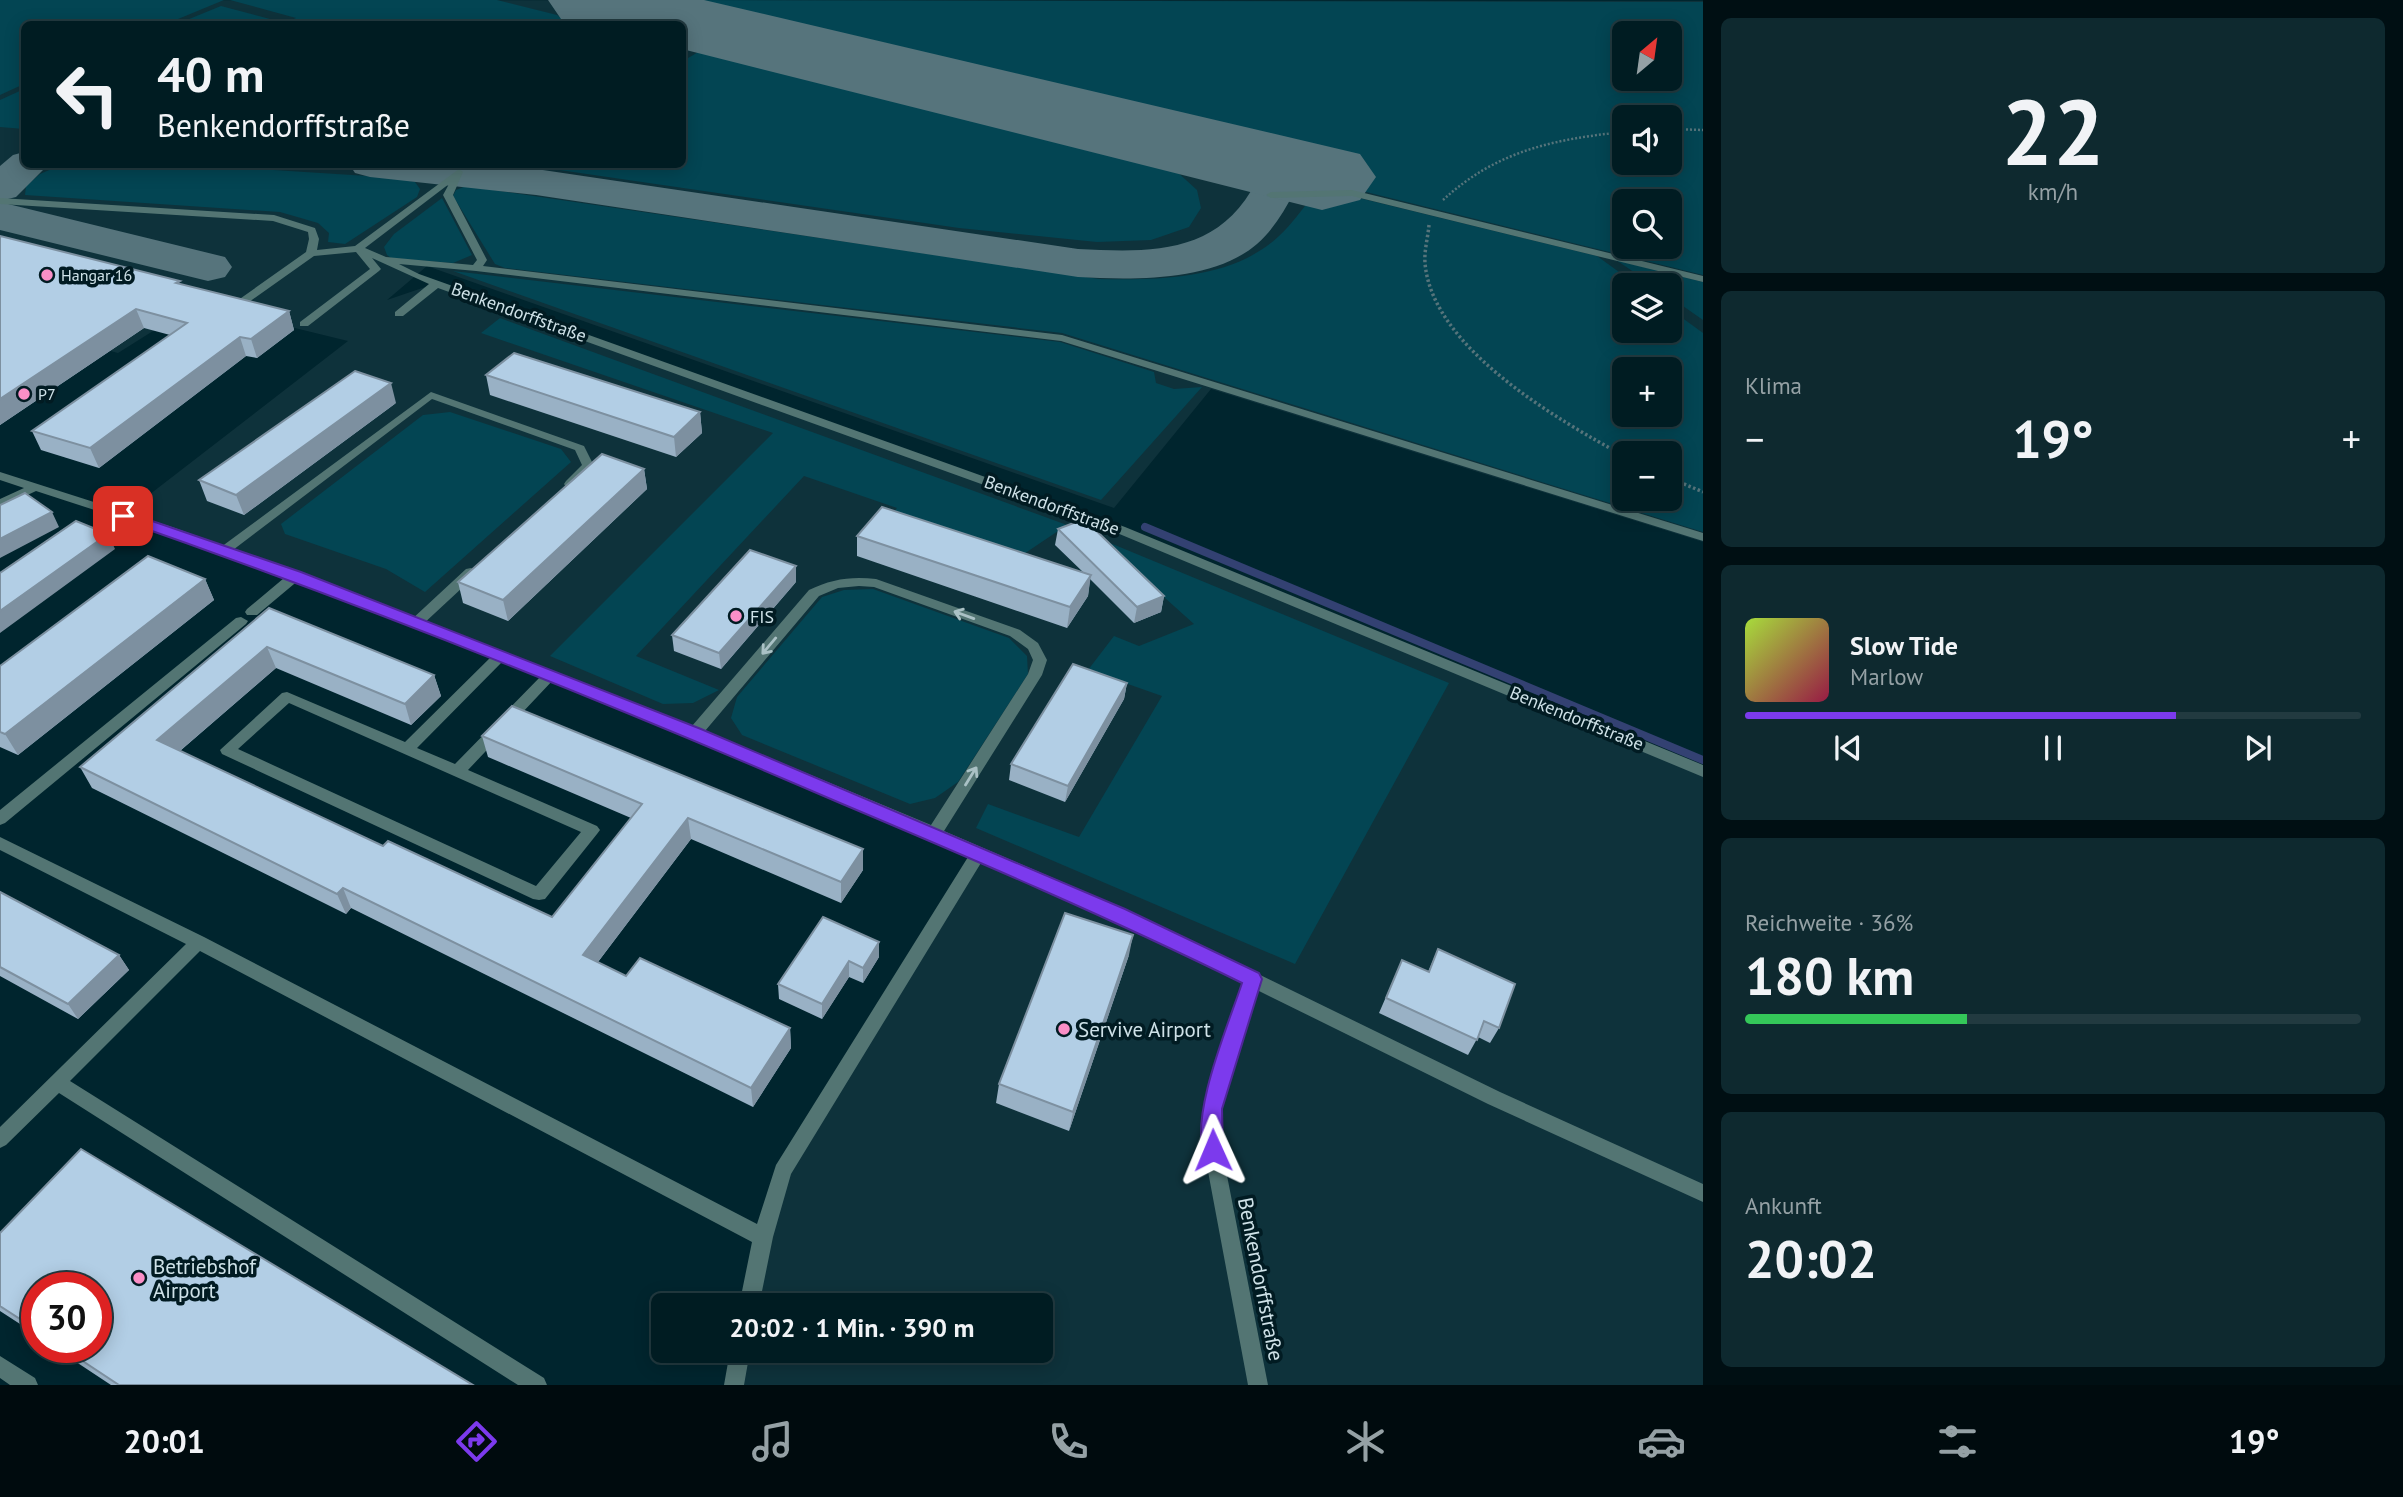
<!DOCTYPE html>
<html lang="de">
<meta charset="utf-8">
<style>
body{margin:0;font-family:"PT Sans",sans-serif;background:#0e292f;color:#f1f3f6;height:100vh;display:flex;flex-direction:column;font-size:26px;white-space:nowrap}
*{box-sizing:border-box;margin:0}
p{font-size:23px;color:#95a1a5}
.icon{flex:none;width:38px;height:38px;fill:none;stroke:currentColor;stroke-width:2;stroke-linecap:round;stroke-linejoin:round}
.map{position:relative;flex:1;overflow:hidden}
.side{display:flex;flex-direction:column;gap:18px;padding:18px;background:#000f13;width:700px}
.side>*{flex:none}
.top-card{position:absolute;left:21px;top:21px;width:665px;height:147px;border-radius:10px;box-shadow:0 4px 18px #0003,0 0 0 2px #223a40;background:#001c22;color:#f1f3f6;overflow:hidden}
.needle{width:46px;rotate:29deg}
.fabs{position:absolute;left:1612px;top:21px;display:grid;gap:14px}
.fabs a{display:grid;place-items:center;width:70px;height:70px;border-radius:10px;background:#001c22;box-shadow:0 4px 18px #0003,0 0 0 2px #223a40;font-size:35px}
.speed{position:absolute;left:21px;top:1272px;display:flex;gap:14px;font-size:35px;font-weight:700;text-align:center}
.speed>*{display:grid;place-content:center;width:91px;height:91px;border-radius:50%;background:#001c22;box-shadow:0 4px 18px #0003,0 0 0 2px #223a40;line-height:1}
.speed .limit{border:10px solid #d22;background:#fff;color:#111}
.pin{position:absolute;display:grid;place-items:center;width:60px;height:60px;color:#fff;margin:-30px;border-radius:14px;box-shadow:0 4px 10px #0006}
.me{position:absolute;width:77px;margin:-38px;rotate:359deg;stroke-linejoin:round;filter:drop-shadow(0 0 5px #0008)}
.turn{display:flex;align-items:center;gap:24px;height:147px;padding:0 21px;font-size:32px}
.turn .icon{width:91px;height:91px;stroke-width:2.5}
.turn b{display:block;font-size:49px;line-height:60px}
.big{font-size:52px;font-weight:600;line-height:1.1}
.side .tile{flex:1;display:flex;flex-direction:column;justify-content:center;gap:10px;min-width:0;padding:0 24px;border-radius:10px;background:#0e292f}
.side .dial{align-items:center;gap:0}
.dial b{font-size:91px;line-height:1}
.song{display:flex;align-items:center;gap:21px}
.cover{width:84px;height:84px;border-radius:10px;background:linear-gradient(135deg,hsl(80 70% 55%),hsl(340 70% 35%))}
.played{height:7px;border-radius:4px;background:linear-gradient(90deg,#7c3aed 70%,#223a40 70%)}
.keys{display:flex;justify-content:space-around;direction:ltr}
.heat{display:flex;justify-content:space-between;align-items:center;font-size:38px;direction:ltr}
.charge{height:10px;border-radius:5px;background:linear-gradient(90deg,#34c759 36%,#223a40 0)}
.trip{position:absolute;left:651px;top:1293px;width:402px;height:70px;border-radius:10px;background:#001c22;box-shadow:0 4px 18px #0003,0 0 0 2px #223a40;font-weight:600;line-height:70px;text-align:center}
.dock{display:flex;height:112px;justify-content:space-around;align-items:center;background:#000b0e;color:#95a1a5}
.dock .icon{width:49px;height:49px}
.dock .selected{color:#7c3aed}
.dock b{font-size:32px;color:#f1f3f6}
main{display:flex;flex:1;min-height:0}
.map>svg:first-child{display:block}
</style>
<main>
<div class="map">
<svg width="1703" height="1385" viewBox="0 0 1703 1385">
<rect width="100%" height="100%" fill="#00252e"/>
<path fill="#0e323b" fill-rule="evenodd" d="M 0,0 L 1703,1 L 1703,542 L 1211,389 L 1114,508 L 427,266 L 387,300 L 437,283 L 1121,530 L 1703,771 L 1703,1385 L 734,1385 L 740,1351 L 1041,1351 L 1041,1306 L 749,1305 L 783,1171 L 979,853 L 695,733 L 123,515 L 348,341 L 196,304 L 118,353 L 0,321 ZM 24,24 L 682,24 L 682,164 L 24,164 ZM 1624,33 L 1670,33 L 1670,79 L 1624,79 ZM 1624,117 L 1670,117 L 1670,163 L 1624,163 ZM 1624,201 L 1670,201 L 1670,247 L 1624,247 ZM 1624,285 L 1670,285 L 1670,331 L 1624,331 ZM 1624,369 L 1670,369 L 1670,415 L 1624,415 ZM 1624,453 L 1670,453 L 1670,499 L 1624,499 Z"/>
<path fill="#034553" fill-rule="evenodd" d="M 0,0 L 224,0 L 166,24 L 24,24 L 24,84 L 0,95 Z
M 230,0 L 497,0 L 557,15 L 571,24 L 177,24 L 221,6 L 285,23 L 296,18 Z
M 696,0 L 1703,2 L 1703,275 L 1354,189 L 1317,193 L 1347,154 ZM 1624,33 L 1670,33 L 1670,79 L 1624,79 ZM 1624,117 L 1670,117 L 1670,163 L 1624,163 ZM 1624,201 L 1670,201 L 1670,247 L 1624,247 Z
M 700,51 L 1175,170 L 1197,190 L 1201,208 L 1189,227 L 1151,240 L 1097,242 L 959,228 L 525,165 L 682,164 L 683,61 Z
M 24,89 L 24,129 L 0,127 L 0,100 Z
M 61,165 L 193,165 L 399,178 L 415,182 L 420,189 L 417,197 L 345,244 L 328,242 L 329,233 L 318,223 L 280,212 L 25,195 L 26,186 L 40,174 Z
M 466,186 L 1099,279 C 1159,280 1232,280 1279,236 C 1291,225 1301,211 1311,198 L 1351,196 L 1597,256 L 1637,285 L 1624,285 L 1624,331 L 1670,331 L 1670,309 L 1703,333 L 1703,532 L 1062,333 L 505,268 L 495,264 L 453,196 L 456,190 ZM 1624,369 L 1670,369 L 1670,415 L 1624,415 ZM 1624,453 L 1670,453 L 1670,499 L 1624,499 Z
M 442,198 L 472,255 L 453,263 L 391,258 L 387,255 L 384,247 L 394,234 Z
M 1616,260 L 1703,282 L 1703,320 L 1670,297 L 1670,285 L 1653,285 Z
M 453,271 L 1060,342 L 1154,372 L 1156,383 L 1174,389 L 1202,387 L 1101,500 Z
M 500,318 L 1067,525 L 1012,562 L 888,520 L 897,508 L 804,476 L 636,656 L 719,690 L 693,703 L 663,704 L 550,656 L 773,433 L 481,333 Z
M 450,412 L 561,449 L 571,462 L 425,592 L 386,569 L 285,534 L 281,524 L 423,415 Z
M 1098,538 L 1449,683 L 1295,964 L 976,828 L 988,804 L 1079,837 L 1162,696 L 1088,670 L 1114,636 L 1139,646 L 1194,624 Z
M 873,589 L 1009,638 L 1027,656 L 1028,674 L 958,782 L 935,798 L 910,804 L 742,735 L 731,718 L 737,697 L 822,597 L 844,590 Z"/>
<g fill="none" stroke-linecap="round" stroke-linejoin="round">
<path stroke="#334172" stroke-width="8" d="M 1145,527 L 1703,760"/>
<path fill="#56747c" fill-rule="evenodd" d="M 570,0 C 602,0 635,0 655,24 C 630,26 586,22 570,0 Z
M 1254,148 C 1276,154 1287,170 1295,191 C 1284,211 1274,229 1257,244 C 1213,282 1132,280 1078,277 L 536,195 L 370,177 L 355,173 L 349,164 L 495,164 L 536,169 L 1078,249 C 1145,252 1212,256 1251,191 L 1247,180 L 1233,161 L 1239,152 Z
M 24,152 L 24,164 L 49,164 L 16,197 L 0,201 L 0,166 L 13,155 Z
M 0,202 L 225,257 L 232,267 L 225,277 L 208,281 L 0,230 Z"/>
<path fill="#56747c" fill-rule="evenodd" d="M 548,0 L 704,0 L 1360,154 L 1376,177 L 1360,200 L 1322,210 L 682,49 L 682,24 L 585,24 L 561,19 Z"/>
<path stroke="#56747b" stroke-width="2.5" stroke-dasharray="2 2" stroke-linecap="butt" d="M 1670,129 L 1703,130
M 1443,200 C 1496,151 1554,139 1624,132"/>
<path stroke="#56747b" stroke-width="3.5" stroke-dasharray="2.5 2.5" stroke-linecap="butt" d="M 1429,225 C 1428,237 1424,251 1425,263 C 1432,348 1557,419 1624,456
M 1670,478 L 1703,492"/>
<path fill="#537573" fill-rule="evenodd" d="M 459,169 L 463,172 L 453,195 L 487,260 L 483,266 L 1062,335 L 1703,533 L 1703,541 L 1061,341 L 476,271 L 399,264 L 419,274 L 1125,527 L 1703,765 L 1703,777 L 1117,533 L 438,288 L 403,316 L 395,316 L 395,312 L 429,284 L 372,258 L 381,269 L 379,271 L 308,326 L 300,326 L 300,322 L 370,269 L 356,252 L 314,256 L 242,307 L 234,307 L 234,303 L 306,252 L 309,239 L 308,232 L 273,221 L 0,204 L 0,198 L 274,215 L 315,228 L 319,239 L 317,250 L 355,246 ZM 449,184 L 443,195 L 477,260 L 473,265 L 386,257 L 365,248 Z
M 1352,190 L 1703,276 L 1703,282 L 1352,196 L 1271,198 L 1266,195 L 1271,192 Z
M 431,392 L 584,446 L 594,466 L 574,487 L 566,487 L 564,484 L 566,481 L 582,465 L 575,450 L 432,399 L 229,553 L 221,553 L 219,550 L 221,547 Z
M 471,568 L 477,572 L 476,575 L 421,626 L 411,626 L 409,623 L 411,620 L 466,569 Z
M 295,572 L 300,573 L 301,576 L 300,579 L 257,615 L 247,615 L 245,612 L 247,609 L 290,573 Z
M 241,617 L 248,621 L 246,624 L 5,823 L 0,825 L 0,810 L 236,618 Z
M 500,651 L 507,656 L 505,659 L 417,748 L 455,764 L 544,673 L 554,673 L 556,676 L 554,679 L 468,770 L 597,826 L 600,830 L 597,834 L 545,899 L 539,900 L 533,899 L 222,754 L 220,750 L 282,693 L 287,692 L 405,742 L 495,653 ZM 289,703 L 581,832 L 536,886 L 238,749 Z
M 0,837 L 204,937 L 757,1224 L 776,1165 L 973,849 L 979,847 L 985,849 L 987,853 L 791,1174 L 773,1237 L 759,1306 L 739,1306 L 752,1242 L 200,951 L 70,1081 L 544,1378 L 547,1385 L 518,1385 L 59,1093 L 6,1145 L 0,1148 L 0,1127 L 186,944 L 0,850 Z
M 730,1351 L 750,1351 L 744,1385 L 724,1385 Z
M 0,1356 L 35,1378 L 38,1385 L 10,1385 L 0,1378 Z"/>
<path fill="#537573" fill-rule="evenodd" d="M 0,472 L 172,527 L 300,573 L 692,726 L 809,590 C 831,579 852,576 876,579 L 1020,630 L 1038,643 L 1047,660 L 1042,675 L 944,831 L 1125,909 L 1500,1092 L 1703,1184 L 1703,1202 L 1488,1104 L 1257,990 L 1221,1109 L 1222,1150 L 1268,1385 L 1248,1385 L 1204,1150 L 1203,1109 L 1242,983 C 1017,871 785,774 552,682 C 424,632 296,580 166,534 C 123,519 79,505 36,491 L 0,508 L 0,499 L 24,488 L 0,480 ZM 859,586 L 874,587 L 1010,636 L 1028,649 L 1033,660 L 1028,674 L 931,825 L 705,731 L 819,596 L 838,588 Z"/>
</g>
<path fill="#99b1c5" d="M 0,236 L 181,284 L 289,311 L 294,330 L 257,358 L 246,356 L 99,468 L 41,450 L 32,431 L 170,335 L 144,328 L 0,425 Z
M 486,375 L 700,412 L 702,433 L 676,457 L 490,395 Z
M 396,403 L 244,515 L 207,501 L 199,480 Z
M 644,469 L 647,489 L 508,621 L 463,603 L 458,582 Z
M 1058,529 L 1164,596 L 1161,612 L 1134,623 L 1090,579 L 1088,596 L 1067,628 L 857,556 L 857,536 L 1084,573 L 1055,545 Z
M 205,579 L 214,600 L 18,755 L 0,747 L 0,666 Z
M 796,582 L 721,669 L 674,651 L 672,635 Z
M 269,608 L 434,675 L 441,696 L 411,725 L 276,668 L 180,751 L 383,846 L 552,917 L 631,818 L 488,757 L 482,736 L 863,849 L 863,870 L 841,903 L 691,839 L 598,962 L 626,976 L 790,1028 L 791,1048 L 753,1107 L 351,908 L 346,914 L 92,788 L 80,767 Z
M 1127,683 L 1124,699 L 1065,802 L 1009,780 L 1011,764 Z
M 0,892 L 119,955 L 129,970 L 78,1019 L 0,976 Z
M 879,942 L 879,957 L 863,983 L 849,977 L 822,1019 L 779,999 L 778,984 Z
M 1438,949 L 1499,1028 L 1490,1043 L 1478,1037 L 1468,1055 L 1379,1013 L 1402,960 L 1428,972 Z
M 1129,955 L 1069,1131 L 996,1103 L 999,1084 Z
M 0,1233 L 473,1385 L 111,1385 L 55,1348 L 96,1348 L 37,1288 L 37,1335 L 0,1311 Z"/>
<path fill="#7d90a0" d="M 136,309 L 144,328 L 0,425 L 0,399 Z
M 289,311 L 294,330 L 257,358 L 251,339 Z
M 240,337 L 246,356 L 99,468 L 90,448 Z
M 391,383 L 396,403 L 244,515 L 236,495 Z
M 700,412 L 702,433 L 676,457 L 674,437 Z
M 644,469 L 647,489 L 508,621 L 503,600 Z
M 52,512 L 59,527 L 0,558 L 0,539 Z
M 108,534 L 115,549 L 0,633 L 0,611 Z
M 796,566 L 796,582 L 721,669 L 719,653 Z
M 1091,575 L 1088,596 L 1067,628 L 1070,607 Z
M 205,579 L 214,600 L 18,755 L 5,734 Z
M 1164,596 L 1161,612 L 1134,623 L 1137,607 Z
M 267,647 L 276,668 L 168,761 L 157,740 Z
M 434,675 L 441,696 L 411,725 L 405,704 Z
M 1127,683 L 1124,699 L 1065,802 L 1068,786 Z
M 688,818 L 691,839 L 588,975 L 583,955 Z
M 863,849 L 863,870 L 841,903 L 841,882 Z
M 343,888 L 351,908 L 346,914 L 337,894 Z
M 1133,935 L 1129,955 L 1069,1131 L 1073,1112 Z
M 879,942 L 879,957 L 863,983 L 863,968 Z
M 119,955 L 129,970 L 78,1019 L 68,1004 Z
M 849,961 L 849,977 L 822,1019 L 822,1004 Z
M 790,1028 L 791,1048 L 753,1107 L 751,1088 Z"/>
<path fill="#b2cee5" stroke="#7d90a0" stroke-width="2" d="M 0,236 L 180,281 L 176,283 L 289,311 L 251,339 L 240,337 L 90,448 L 32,431 L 187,323 L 136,309 L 0,399 Z
M 514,353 L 700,412 L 674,437 L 486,375 Z
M 355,371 L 391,383 L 236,495 L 199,480 Z
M 602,454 L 644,469 L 503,600 L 458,582 Z
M 25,493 L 52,512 L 0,539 L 0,505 Z
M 882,507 L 1091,575 L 1070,607 L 857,536 Z
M 1084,519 L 1164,596 L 1137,607 L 1058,529 Z
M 76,521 L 108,534 L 0,611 L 0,573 Z
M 750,550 L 796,566 L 719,653 L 672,635 Z
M 148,556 L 205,579 L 5,734 L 0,732 L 0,666 Z
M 269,608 L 434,675 L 405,704 L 267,647 L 157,740 L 383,846 L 388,841 L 552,917 L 642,804 L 482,736 L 512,706 L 863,849 L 841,882 L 688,818 L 583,955 L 626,976 L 640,958 L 790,1028 L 751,1088 L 343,888 L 337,894 L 80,767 Z
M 1073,664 L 1127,683 L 1068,786 L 1011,764 Z
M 0,892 L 119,955 L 68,1004 L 0,967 Z
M 1065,913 L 1133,935 L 1073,1112 L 999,1084 Z
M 823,917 L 879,942 L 863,968 L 849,961 L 822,1004 L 778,984 Z
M 1438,949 L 1515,984 L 1499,1028 L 1484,1021 L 1477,1040 L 1386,998 L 1402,960 L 1429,972 Z
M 81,1149 L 473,1385 L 119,1385 L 63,1348 L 96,1348 L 96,1288 L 37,1288 L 37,1330 L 0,1306 L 0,1233 Z"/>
<defs><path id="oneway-shaft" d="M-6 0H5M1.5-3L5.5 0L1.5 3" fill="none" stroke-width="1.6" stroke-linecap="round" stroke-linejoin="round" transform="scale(1.75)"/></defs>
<g stroke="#aac1c5">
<use href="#oneway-shaft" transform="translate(964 615) rotate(-160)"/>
<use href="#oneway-shaft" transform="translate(769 646) rotate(130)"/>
<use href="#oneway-shaft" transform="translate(971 776) rotate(-58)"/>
</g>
<path fill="#7c3aed" stroke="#51269a" stroke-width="2" d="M 123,511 L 301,572 L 701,729 L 1125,909 L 1259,973 L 1262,979 L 1222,1109 L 1223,1150 L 1220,1157 L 1213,1159 L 1205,1157 C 1188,1118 1229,1023 1242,983 C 1110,918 975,860 840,803 C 602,700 362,604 118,519 L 118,512 Z"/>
<g fill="#fa8fc7" stroke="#011b22" stroke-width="2.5">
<circle cx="47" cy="275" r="7"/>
<circle cx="24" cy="394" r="7"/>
<circle cx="736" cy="616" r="7"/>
<circle cx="1064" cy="1029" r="7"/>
<circle cx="139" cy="1278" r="7"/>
</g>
<g text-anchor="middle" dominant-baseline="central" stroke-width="7" stroke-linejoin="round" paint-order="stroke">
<g font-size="16" fill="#cfe2e8" stroke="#011b22" text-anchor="start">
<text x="61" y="275">Hangar 16</text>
<text x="38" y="394">P7</text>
</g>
<g font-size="18" fill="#cfe2e8" stroke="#011b22">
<text transform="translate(519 312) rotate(20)">Benkendorffstraße</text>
<text transform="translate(1052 505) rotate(20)">Benkendorffstraße</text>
<text transform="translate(1577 718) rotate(22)">Benkendorffstraße</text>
</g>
<g font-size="18" fill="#cfe2e8" stroke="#011b22" text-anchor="start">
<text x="750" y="616">FIS</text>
</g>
<g font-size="21" fill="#cfe2e8" stroke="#011b22" text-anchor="start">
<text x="1078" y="1029">Servive Airport</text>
<text x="153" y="1266">Betriebshof<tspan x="153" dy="24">Airport</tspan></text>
</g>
<g font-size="21" fill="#cfe2e8" stroke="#011b22">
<text transform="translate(1261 1279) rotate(79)">Benkendorffstraße</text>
</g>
</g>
</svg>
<div class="fabs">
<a><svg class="needle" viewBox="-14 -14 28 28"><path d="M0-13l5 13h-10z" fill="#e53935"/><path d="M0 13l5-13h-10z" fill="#95a1a5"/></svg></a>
<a><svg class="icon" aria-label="sound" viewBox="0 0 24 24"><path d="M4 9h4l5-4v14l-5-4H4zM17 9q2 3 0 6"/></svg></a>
<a><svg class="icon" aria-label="search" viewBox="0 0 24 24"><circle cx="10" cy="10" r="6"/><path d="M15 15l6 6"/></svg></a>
<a><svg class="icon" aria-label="layers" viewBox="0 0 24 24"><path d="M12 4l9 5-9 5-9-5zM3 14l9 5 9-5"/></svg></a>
<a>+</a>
<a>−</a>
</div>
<div class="speed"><div class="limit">30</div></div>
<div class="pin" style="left:123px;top:516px;background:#d93025"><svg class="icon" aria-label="arrive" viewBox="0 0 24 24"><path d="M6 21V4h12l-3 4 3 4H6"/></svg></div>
<svg class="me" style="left:1213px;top:1150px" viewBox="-20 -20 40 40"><path d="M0-17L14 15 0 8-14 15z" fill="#7c3aed" stroke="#fff" stroke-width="4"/></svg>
<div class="trip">20:02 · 1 Min. · 390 m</div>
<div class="top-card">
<div class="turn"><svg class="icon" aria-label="left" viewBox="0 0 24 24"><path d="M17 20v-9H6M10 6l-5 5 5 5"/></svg><div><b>40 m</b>Benkendorffstraße</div></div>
</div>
</div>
<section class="side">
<div class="tile dial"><b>22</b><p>km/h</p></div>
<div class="tile"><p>Klima</p>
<div class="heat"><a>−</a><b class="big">19°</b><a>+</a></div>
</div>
<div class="tile">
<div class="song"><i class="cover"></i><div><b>Slow Tide</b><p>Marlow</p></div></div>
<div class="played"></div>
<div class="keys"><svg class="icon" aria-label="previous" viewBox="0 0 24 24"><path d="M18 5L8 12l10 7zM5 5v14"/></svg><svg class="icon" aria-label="pause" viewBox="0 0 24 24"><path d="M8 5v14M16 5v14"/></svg><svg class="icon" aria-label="next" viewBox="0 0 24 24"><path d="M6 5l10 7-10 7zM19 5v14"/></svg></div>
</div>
<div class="tile"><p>Reichweite · 36%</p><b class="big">180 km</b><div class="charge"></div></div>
<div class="tile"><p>Ankunft</p><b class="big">20:02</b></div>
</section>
</main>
<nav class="dock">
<b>20:01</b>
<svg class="icon selected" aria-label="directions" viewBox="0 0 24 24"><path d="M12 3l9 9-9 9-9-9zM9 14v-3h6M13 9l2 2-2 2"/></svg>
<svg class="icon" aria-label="music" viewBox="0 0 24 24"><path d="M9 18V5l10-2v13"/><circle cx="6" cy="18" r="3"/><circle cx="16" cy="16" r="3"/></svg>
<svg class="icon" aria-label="phone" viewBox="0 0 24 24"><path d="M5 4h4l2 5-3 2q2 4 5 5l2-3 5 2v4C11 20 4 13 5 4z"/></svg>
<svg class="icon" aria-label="climate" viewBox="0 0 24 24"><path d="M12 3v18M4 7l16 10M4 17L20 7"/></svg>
<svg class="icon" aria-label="car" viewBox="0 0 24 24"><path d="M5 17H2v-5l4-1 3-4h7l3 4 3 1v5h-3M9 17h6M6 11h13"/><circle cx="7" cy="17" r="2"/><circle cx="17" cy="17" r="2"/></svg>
<svg class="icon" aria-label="filters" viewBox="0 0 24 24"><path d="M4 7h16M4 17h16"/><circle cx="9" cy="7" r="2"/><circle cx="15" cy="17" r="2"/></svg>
<b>19°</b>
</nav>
